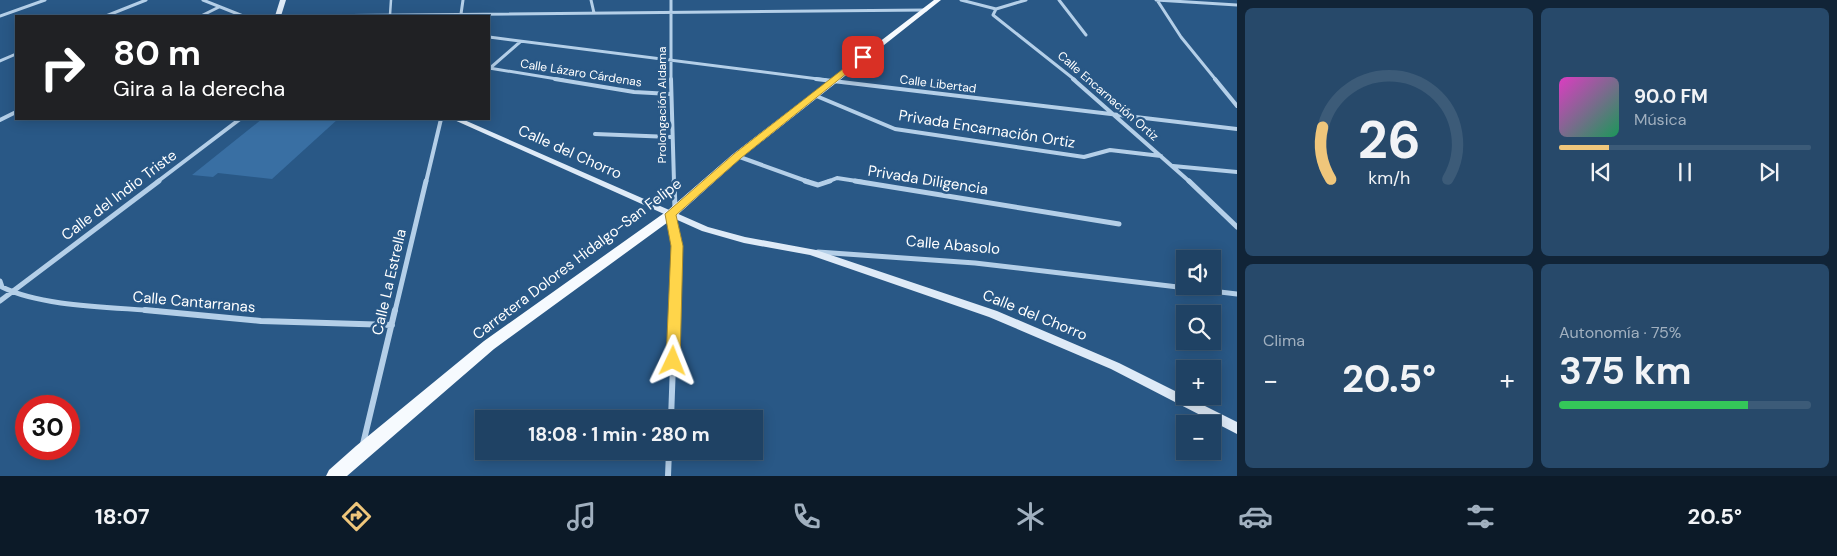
<!DOCTYPE html>
<html lang="es">
<meta charset="utf-8">
<style>
body{margin:0;font-family:"DM Sans",sans-serif;background:#27496a;color:#f1f3f6;height:100vh;display:flex;flex-direction:column;font-size:19px;white-space:nowrap}
*{box-sizing:border-box;margin:0}
p{font-size:16px;color:#a1b0bf}
.icon{flex:none;width:28px;height:28px;fill:none;stroke:currentColor;stroke-width:2;stroke-linecap:round;stroke-linejoin:round}
.map{position:relative;flex:1;overflow:hidden}
.sheet{display:flex;flex-direction:column;gap:8px;padding:8px;background:#112437;width:600px}
.sheet>*{flex:none}
.banner{position:absolute;left:15px;top:15px;width:475px;height:105px;border-radius:0px;box-shadow:0 2px 12px #0003,0 0 0 1px #3c5b78;background:#202124;color:#fff;overflow:hidden}
.controls{position:absolute;left:1176px;top:250px;display:grid;gap:10px}
.controls a{display:grid;place-items:center;width:45px;height:45px;border-radius:0px;background:#1f4264;box-shadow:0 2px 12px #0003,0 0 0 1px #3c5b78;font-size:25px}
.speed{position:absolute;left:15px;top:395px;display:flex;gap:10px;font-size:25px;font-weight:700;text-align:center}
.speed>*{display:grid;place-content:center;width:65px;height:65px;border-radius:50%;background:#1f4264;box-shadow:0 2px 12px #0003,0 0 0 1px #3c5b78;line-height:1}
.speed .limit{border:8px solid #d22;background:#fff;color:#111}
.pin{position:absolute;display:grid;place-items:center;width:42px;height:42px;color:#fff;margin:-21px;border-radius:10px;box-shadow:0 2px 8px #0006}
.me{position:absolute;width:55px;margin:-28px;rotate:2deg;stroke-linejoin:round;filter:drop-shadow(0 0 4px #0008)}
.turn{display:flex;align-items:center;gap:18px;height:105px;padding:0 15px;font-size:22px}
.turn .icon{width:65px;height:65px;stroke-width:2.5}
.turn b{display:block;font-size:35px;line-height:42px}
.big{font-size:38px;font-weight:700;line-height:1.1}
.sheet .tile{flex:1;display:flex;flex-direction:column;justify-content:center;gap:8px;min-width:0;padding:0 18px;border-radius:8px;background:#27496a}
.sheet .dial{align-items:center;gap:0}
.dial svg{height:130px;overflow:visible;fill:none;stroke:#3c5b78;stroke-width:7;stroke-linecap:round;text-anchor:middle}
.dial text{fill:#f1f3f6;stroke:none}
.song{display:flex;align-items:center;gap:15px}
.cover{width:60px;height:60px;border-radius:8px;background:linear-gradient(135deg,hsl(310 70% 55%),hsl(150 70% 35%))}
.played{height:5px;border-radius:2px;background:linear-gradient(90deg,#efc67b 20%,#3c5b78 20%)}
.keys{display:flex;justify-content:space-around;direction:ltr}
.heat{display:flex;justify-content:space-between;align-items:center;font-size:28px;direction:ltr}
.charge{height:8px;border-radius:4px;background:linear-gradient(90deg,#34c759 75%,#3c5b78 0)}
.sheet .tiles{flex:1;display:grid;gap:8px;grid-template-columns:repeat(2,1fr)}
.trip{position:absolute;left:475px;top:410px;width:288px;height:50px;border-radius:0px;background:#1f4264;box-shadow:0 2px 12px #0003,0 0 0 1px #3c5b78;font-weight:700;line-height:50px;text-align:center}
.tab-bar{display:flex;height:80px;justify-content:space-around;align-items:center;background:#0c1a28;color:#a1b0bf}
.tab-bar .icon{width:35px;height:35px}
.tab-bar .selected{color:#efc67b}
.tab-bar b{font-size:22px;color:#f1f3f6}
main{display:flex;flex:1;min-height:0}
.map>svg:first-child{display:block}
</style>
<main>
<div class="map">
<svg width="1237" height="476" viewBox="0 0 1237 476">
<rect width="100%" height="100%" fill="#295886"/>
<path fill="#396fa3" d="M 262,119 L 338,119 L 272,179 L 218,173 L 213,177 L 192,175 Z"/>
<g fill="none" stroke-linecap="round" stroke-linejoin="round">
<path stroke="#b4cfe8" stroke-width="2.5" d="M 390,15 L 391,0"/>
<path stroke="#b4cfe8" stroke-width="3" d="M 203,0 L 243,16
M 591,0 L 594,13
M 961,0 L 996,9
M 1059,0 L 1086,35
M 1156,0 L 1237,5
M 1157,0 L 1181,37 L 1216,80
M 996,9 L 993,15 L 1075,80
M 996,9 L 1026,0
M 461,14 L 463,0
M 0,16 L 45,0
M 106,16 L 146,0
M 201,16 L 219,7
M 299,16 L 926,10
M 489,37 L 826,80
M 0,61 L 16,54
M 489,68 L 563,80
M 489,69 L 520,42
M 671,80 L 671,0"/>
<path stroke="#b4cfe8" stroke-width="4" d="M 555,79 L 634,92 L 670,94
M 671,79 L 674,182
M 816,79 L 1237,129
M 1073,79 L 1190,182
M 1215,79 L 1237,106
M 814,95 L 895,129 L 1084,157 L 1110,150 L 1161,156
M 0,120 L 16,112
M 595,134 L 671,137
M 737,156 L 809,182
M 1173,166 L 1237,172
M 157,182 L 240,119
M 426,182 L 441,119
M 827,182 L 837,178 L 863,182"/>
<path stroke="#b4cfe8" stroke-width="5" d="M 674,181 L 675,209
M 805,181 L 818,185 L 830,181
M 855,181 L 1119,224
M 1189,181 L 1237,227
M 671,214 L 677,245 L 675,311
M 818,252 L 975,263 L 1237,294
M 0,281 L 2,287 C 42,307 112,307 158,311
M 0,301 L 159,181
M 395,311 L 426,181"/>
<path stroke="#b4cfe8" stroke-width="6" d="M 145,310 L 261,321 L 392,325
M 671,419 L 675,310
M 363,444 L 395,310
M 668,476 L 669,451"/>
<path fill="#deeaf7" fill-rule="evenodd" d="M 280,0 L 286,0 L 281,16 L 275,16 Z
M 452,119 L 462,119 L 708,227 L 745,237 L 816,250 L 997,311 L 1119,363 L 1237,422 L 1237,434 L 1111,369 L 989,317 L 810,255 L 744,243 L 702,231 Z"/>
<path fill="#f6fafe" fill-rule="evenodd" d="M 934,0 L 941,0 L 741,158 L 675,217 L 494,349 L 347,476 L 326,476 L 329,470 L 356,446 L 484,341 L 667,211 L 733,154 Z"/>
</g>
<path fill="#ffd54a" stroke="#a68a30" d="M 861,55 L 867,57 L 741,158 L 676,215 L 683,246 L 680,361 L 678,365 L 673,366 L 668,365 L 666,361 L 671,246 L 665,214 L 734,154 Z"/>
<g text-anchor="middle" dominant-baseline="central" stroke-width="5" stroke-linejoin="round" paint-order="stroke">
<g font-size="12" fill="#fff" stroke="#295886">
<text transform="translate(581 73) rotate(9)">Calle Lázaro Cárdenas</text>
<text transform="translate(938 84) rotate(7)">Calle Libertad</text>
<text transform="translate(1108 96) rotate(41)">Calle Encarnación Ortiz</text>
<text transform="translate(662 105) rotate(-90)">Prolongación Aldama</text>
</g>
<g font-size="15" fill="#fff" stroke="#295886">
<text transform="translate(987 129) rotate(9)">Privada Encarnación Ortiz</text>
<text transform="translate(570 152) rotate(24)">Calle del Chorro</text>
<text transform="translate(928 180) rotate(9)">Privada Diligencia</text>
<text transform="translate(119 195) rotate(-37)">Calle del Indio Triste</text>
<text transform="translate(953 245) rotate(5)">Calle Abasolo</text>
<text transform="translate(577 259) rotate(-37)">Carretera Dolores Hidalgo-San Felipe</text>
<text transform="translate(389 282) rotate(-77)">Calle La Estrella</text>
<text transform="translate(194 302) rotate(5)">Calle Cantarranas</text>
<text transform="translate(1035 315) rotate(22)">Calle del Chorro</text>
</g>
</g>
</svg>
<div class="controls">
<a><svg class="icon" aria-label="sound" viewBox="0 0 24 24"><path d="M4 9h4l5-4v14l-5-4H4zM17 9q2 3 0 6"/></svg></a>
<a><svg class="icon" aria-label="search" viewBox="0 0 24 24"><circle cx="10" cy="10" r="6"/><path d="M15 15l6 6"/></svg></a>
<a>+</a>
<a>−</a>
</div>
<div class="speed"><div class="limit">30</div></div>
<div class="pin" style="left:863px;top:57px;background:#d93025"><svg class="icon" aria-label="arrive" viewBox="0 0 24 24"><path d="M6 21V4h12l-3 4 3 4H6"/></svg></div>
<svg class="me" style="left:673px;top:361px" viewBox="-20 -20 40 40"><path d="M0-17L14 15 0 8-14 15z" fill="#ffd54a" stroke="#fff" stroke-width="4"/></svg>
<div class="trip">18:08 · 1 min · 280 m</div>
<div class="banner">
<div class="turn"><svg class="icon" aria-label="right" viewBox="0 0 24 24"><path d="M7 20v-9h11M14 6l5 5-5 5"/></svg><div><b>80 m</b>Gira a la derecha</div></div>
</div>
</div>
<section class="sheet">
<div class="tiles">
<div class="tile dial"><svg viewBox="0 0 100 80">
<path d="M14 69A42 42 0 1 1 86 69"/>
<path d="M14 69A42 42 0 0 1 9 37" stroke="#efc67b"/>
<text x="50" y="56" font-size="32" font-weight="700">26</text>
<text x="50" y="72" font-size="11">km/h</text>
</svg></div>
<div class="tile">
<div class="song"><i class="cover"></i><div><b>90.0 FM</b><p>Música</p></div></div>
<div class="played"></div>
<div class="keys"><svg class="icon" aria-label="previous" viewBox="0 0 24 24"><path d="M18 5L8 12l10 7zM5 5v14"/></svg><svg class="icon" aria-label="pause" viewBox="0 0 24 24"><path d="M8 5v14M16 5v14"/></svg><svg class="icon" aria-label="next" viewBox="0 0 24 24"><path d="M6 5l10 7-10 7zM19 5v14"/></svg></div>
</div>
<div class="tile"><p>Clima</p>
<div class="heat"><a>−</a><b class="big">20.5°</b><a>+</a></div>
</div>
<div class="tile"><p>Autonomía · 75%</p><b class="big">375 km</b><div class="charge"></div></div>
</div>
</section>
</main>
<nav class="tab-bar">
<b>18:07</b>
<svg class="icon selected" aria-label="directions" viewBox="0 0 24 24"><path d="M12 3l9 9-9 9-9-9zM9 14v-3h6M13 9l2 2-2 2"/></svg>
<svg class="icon" aria-label="music" viewBox="0 0 24 24"><path d="M9 18V5l10-2v13"/><circle cx="6" cy="18" r="3"/><circle cx="16" cy="16" r="3"/></svg>
<svg class="icon" aria-label="phone" viewBox="0 0 24 24"><path d="M5 4h4l2 5-3 2q2 4 5 5l2-3 5 2v4C11 20 4 13 5 4z"/></svg>
<svg class="icon" aria-label="climate" viewBox="0 0 24 24"><path d="M12 3v18M4 7l16 10M4 17L20 7"/></svg>
<svg class="icon" aria-label="car" viewBox="0 0 24 24"><path d="M5 17H2v-5l4-1 3-4h7l3 4 3 1v5h-3M9 17h6M6 11h13"/><circle cx="7" cy="17" r="2"/><circle cx="17" cy="17" r="2"/></svg>
<svg class="icon" aria-label="filters" viewBox="0 0 24 24"><path d="M4 7h16M4 17h16"/><circle cx="9" cy="7" r="2"/><circle cx="15" cy="17" r="2"/></svg>
<b>20.5°</b>
</nav>
